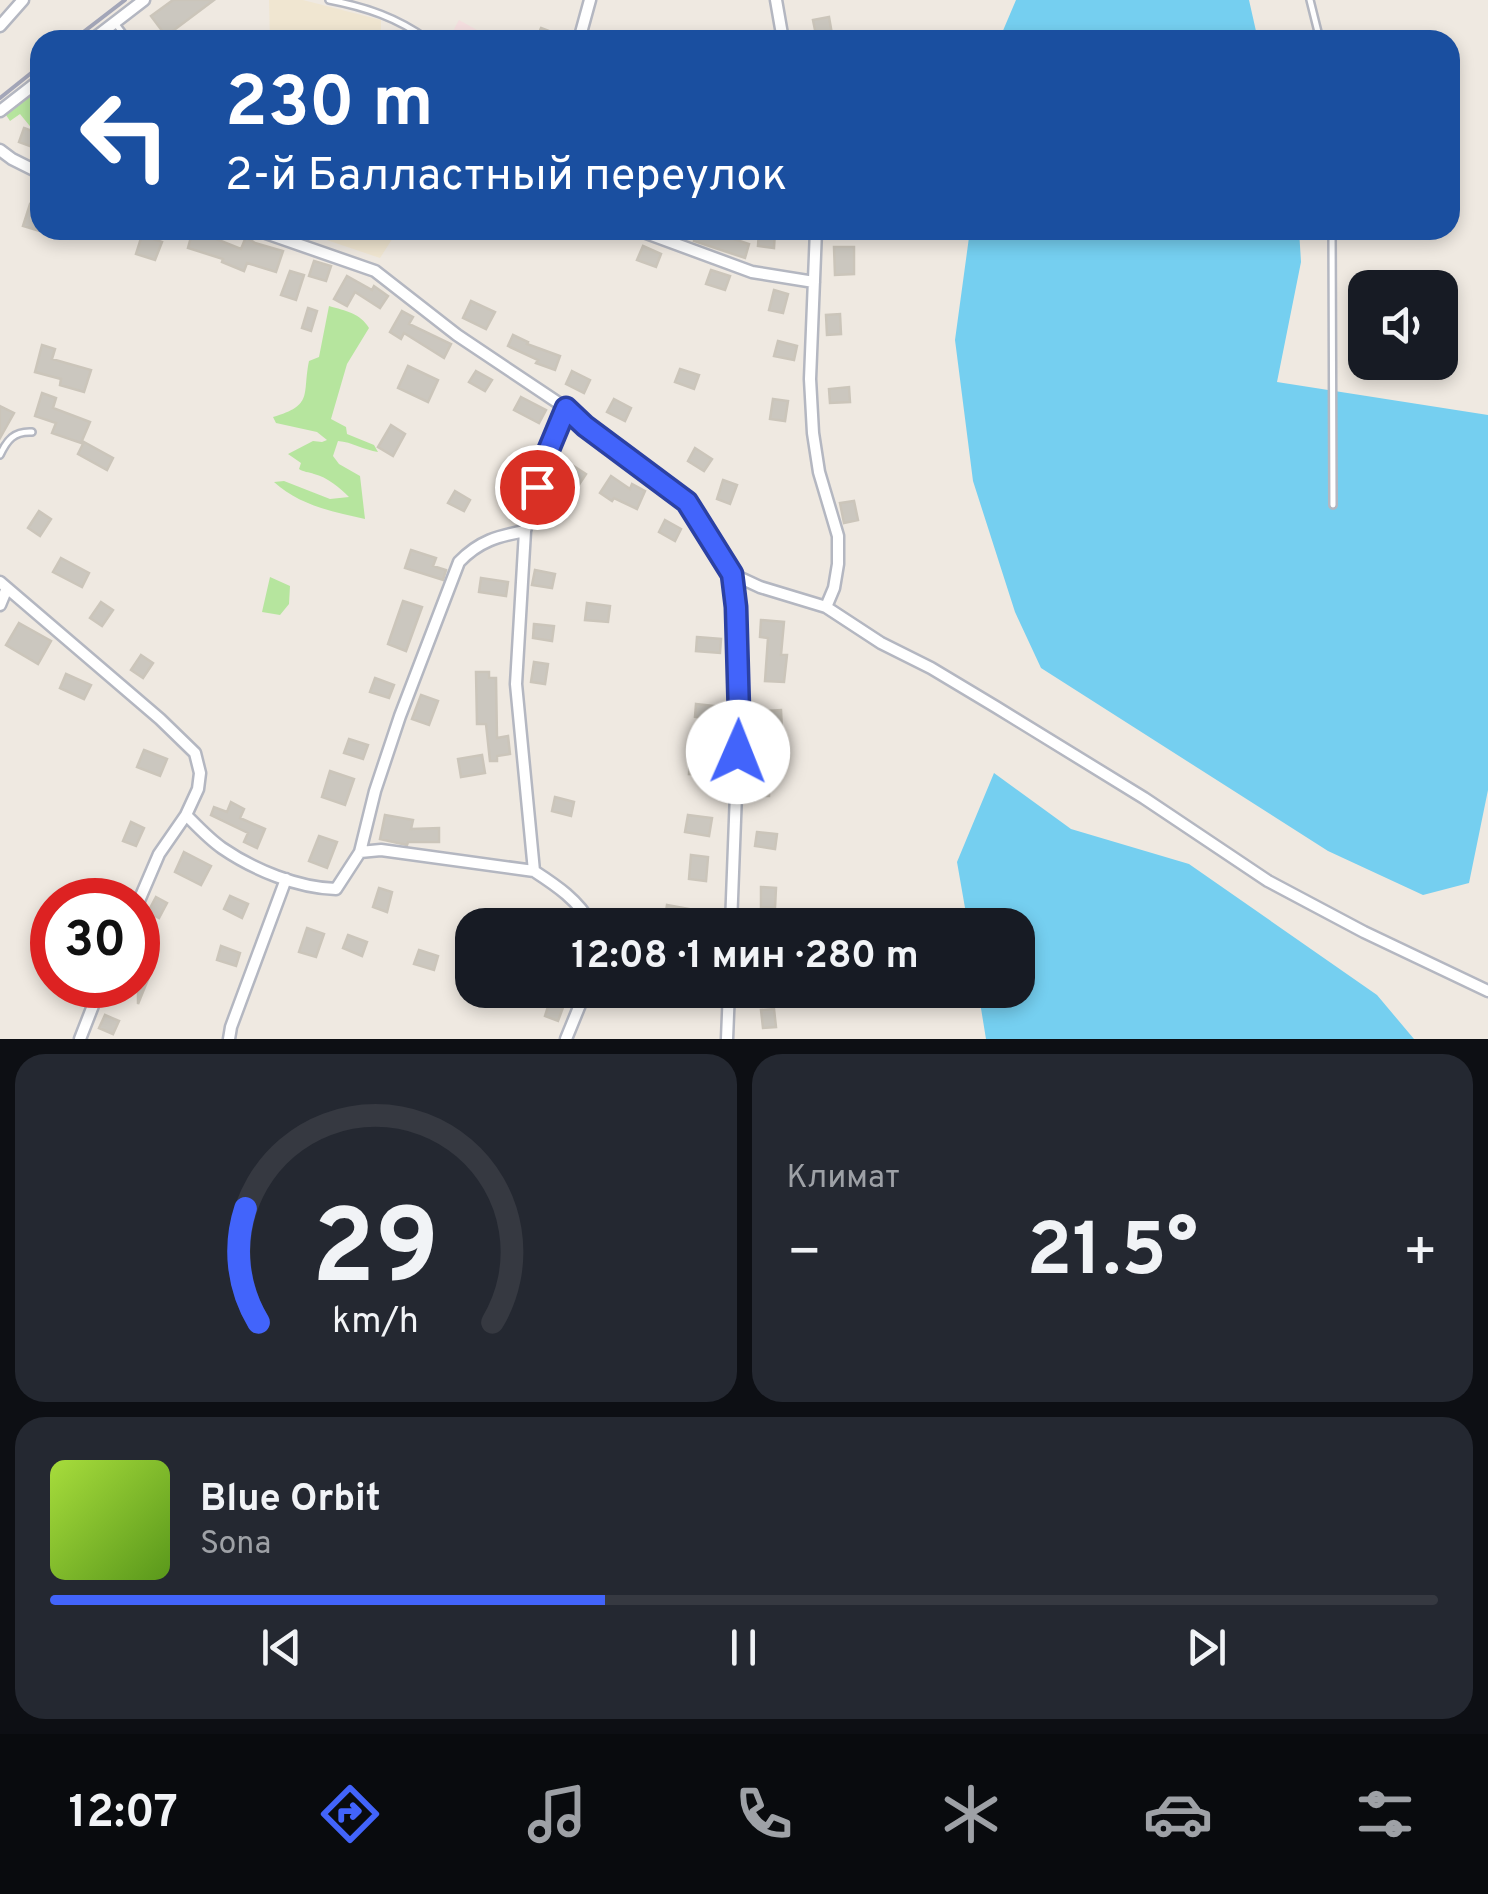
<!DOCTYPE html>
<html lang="ru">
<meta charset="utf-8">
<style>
body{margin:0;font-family:Overpass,sans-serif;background:#242831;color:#f1f3f6;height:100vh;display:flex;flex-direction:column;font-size:38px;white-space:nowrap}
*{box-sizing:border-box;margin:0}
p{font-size:32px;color:#9ea1a6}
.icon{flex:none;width:55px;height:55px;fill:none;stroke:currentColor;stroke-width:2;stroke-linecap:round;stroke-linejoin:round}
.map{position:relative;height:1039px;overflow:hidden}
.details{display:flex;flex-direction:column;gap:15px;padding:15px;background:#0d0f14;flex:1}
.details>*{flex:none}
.top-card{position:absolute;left:30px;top:30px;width:1430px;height:210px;border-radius:30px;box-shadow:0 5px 15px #0003;background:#1a4fa0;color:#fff;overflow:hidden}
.buttons{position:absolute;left:1348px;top:270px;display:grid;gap:20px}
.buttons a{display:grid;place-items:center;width:110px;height:110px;border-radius:20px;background:#171b24;box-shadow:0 5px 15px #0003;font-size:50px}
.speed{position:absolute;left:30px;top:878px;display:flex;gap:20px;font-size:50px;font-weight:700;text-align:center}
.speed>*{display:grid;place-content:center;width:130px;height:130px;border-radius:50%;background:#171b24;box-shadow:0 5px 15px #0003;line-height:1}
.speed .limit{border:15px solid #d22;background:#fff;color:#111}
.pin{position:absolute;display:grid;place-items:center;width:85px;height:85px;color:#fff;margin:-42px;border:5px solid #fff;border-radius:50%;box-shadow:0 2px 10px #0007}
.me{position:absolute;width:110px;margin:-55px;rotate:1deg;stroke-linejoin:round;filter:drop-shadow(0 0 8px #0008)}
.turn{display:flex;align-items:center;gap:35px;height:210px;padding:0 30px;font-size:45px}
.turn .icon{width:130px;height:130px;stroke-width:2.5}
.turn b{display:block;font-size:70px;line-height:85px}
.big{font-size:75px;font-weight:700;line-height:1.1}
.details .tile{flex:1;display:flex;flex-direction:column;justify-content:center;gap:15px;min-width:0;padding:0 35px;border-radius:30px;background:#242831}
.details .dial{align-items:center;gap:0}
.dial svg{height:260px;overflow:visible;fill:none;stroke:#363941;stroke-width:7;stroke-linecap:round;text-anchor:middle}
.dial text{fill:#f1f3f6;stroke:none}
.song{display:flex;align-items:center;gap:30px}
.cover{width:120px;height:120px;border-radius:15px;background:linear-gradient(135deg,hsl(80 70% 55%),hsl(90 70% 35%))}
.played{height:10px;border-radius:5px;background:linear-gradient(90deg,#4264fb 40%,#363941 40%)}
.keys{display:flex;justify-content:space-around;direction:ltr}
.heat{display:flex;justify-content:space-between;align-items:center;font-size:55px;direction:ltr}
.details .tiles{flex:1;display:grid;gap:15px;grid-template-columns:1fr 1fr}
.tile:last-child{grid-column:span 2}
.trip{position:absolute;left:455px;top:908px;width:580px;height:100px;border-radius:30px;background:#171b24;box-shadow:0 5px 15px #0003;font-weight:700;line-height:100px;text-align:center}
.menu{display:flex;height:160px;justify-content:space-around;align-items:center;background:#090b0e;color:#9ea1a6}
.menu .icon{width:70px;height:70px}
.menu .current{color:#4264fb}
.menu b{font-size:45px;color:#f1f3f6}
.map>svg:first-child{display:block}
</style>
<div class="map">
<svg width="1488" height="1039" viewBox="0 0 1488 1039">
<rect width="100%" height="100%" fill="#efe9e1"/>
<path fill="#f0e6d1" d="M 269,0 L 303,0 L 381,20 L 381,36 L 390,40 L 270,40 Z
M 297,230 L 398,230 L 380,258 Z"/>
<path fill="#f5dfe0" d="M 459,20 L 495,40 L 448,40 Z"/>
<path fill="#b6e59e" d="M 40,85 L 40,98 L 30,108 L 40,121 L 38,136 L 20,114 L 10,121 L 6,115 Z
M 329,306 C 346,311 360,313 369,328 L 347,364 L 331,419 L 346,427 L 347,434 L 374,445 L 378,452 C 364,450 352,442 338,441 L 333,456 L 339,464 L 360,476 L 365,519 C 333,512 299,505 274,482 L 284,481 L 330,499 L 349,497 C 340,488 327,477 314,474 C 309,472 303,472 299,469 L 301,463 L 288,454 L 313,441 L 322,442 L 327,440 L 317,432 L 276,423 L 273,417 C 314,405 302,395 309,361 L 319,357 Z
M 270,577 L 290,586 L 289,604 L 280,615 L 262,612 Z"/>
<path fill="#75cff0" d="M 1016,0 L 1249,0 L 1258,40 L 999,40 Z
M 970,230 L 1299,230 L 1301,262 L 1277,382 L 1488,415 L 1488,790 L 1469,883 L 1423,895 L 1328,851 L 1041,668 L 1015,612 L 973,481 L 955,340 Z
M 994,773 L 1071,829 L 1189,864 L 1377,995 L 1414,1039 L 986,1039 L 978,990 L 1018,990 L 1018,925 L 968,925 L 957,862 Z"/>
<path fill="#cbc7bf" stroke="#cbc5ba" stroke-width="2.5" d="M 173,0 L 214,0 L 166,36 L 151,16 Z
M 829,17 L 833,40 L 817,40 L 813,20 Z
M 541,28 L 570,39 L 570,40 L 536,40 Z
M 24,128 L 40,134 L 35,148 L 19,142 Z
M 30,204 L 40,207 L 40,231 L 23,226 Z
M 193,230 L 217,234 L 216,239 L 241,249 L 246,237 L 255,243 L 283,251 L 276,272 L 247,263 L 244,271 L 222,262 L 223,259 L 188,248 Z
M 697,230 L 707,230 L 749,244 L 745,258 L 694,241 Z
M 759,230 L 775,231 L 774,248 L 758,246 Z
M 142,235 L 162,242 L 155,260 L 136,254 Z
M 643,246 L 661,254 L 656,267 L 637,260 Z
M 834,247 L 854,247 L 854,274 L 835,275 Z
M 314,261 L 331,266 L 326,281 L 309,276 Z
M 711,270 L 730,276 L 725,290 L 706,284 Z
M 290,271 L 304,275 L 296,300 L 281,295 Z
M 347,276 L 372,290 L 374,286 L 388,296 L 380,308 L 355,292 L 347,306 L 334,299 Z
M 774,290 L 788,294 L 783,313 L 769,310 Z
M 471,301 L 495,312 L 486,329 L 463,318 Z
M 308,308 L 317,311 L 311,331 L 302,328 Z
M 402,311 L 413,317 L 409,324 L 451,344 L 444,358 L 404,333 L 401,339 L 390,332 Z
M 840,314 L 841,334 L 827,335 L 826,315 Z
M 513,335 L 528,342 L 527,344 L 560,356 L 555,370 L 536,363 L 538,360 L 508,346 Z
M 778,341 L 797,346 L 794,360 L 774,356 Z
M 42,345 L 55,349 L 52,359 L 91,370 L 84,392 L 60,385 L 61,379 L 35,372 Z
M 408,366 L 438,380 L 428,402 L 398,388 Z
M 680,369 L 699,375 L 694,389 L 675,382 Z
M 476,371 L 492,380 L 485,391 L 469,382 Z
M 572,371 L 590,380 L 584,393 L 566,384 Z
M 849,387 L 850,402 L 830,403 L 829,389 Z
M 42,393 L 56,398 L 53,408 L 90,422 L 81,443 L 52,433 L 56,423 L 35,416 Z
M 521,397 L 546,410 L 539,423 L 514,410 Z
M 614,399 L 631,408 L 625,421 L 607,412 Z
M 773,399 L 788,401 L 785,421 L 770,419 Z
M 0,406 L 14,413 L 0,438 Z
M 391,425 L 405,434 L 393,456 L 378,447 Z
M 84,442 L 113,458 L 107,470 L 78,454 Z
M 695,448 L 712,459 L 704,471 L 688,461 Z
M 569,463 L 586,474 L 578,486 L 561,476 Z
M 611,476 L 630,489 L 632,484 L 645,491 L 637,509 L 614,498 L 612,501 L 600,493 Z
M 723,480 L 737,485 L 730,504 L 717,499 Z
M 455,491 L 470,500 L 464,511 L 448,503 Z
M 854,501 L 858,520 L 844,523 L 840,503 Z
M 39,511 L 51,519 L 40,536 L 28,528 Z
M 665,520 L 681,529 L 675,541 L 659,532 Z
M 411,550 L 436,558 L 433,566 L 446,570 L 443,580 L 405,568 Z
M 61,558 L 89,573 L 82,587 L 53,572 Z
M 535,570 L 555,574 L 552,588 L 532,585 Z
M 481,578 L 508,582 L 506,596 L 479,592 Z
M 403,601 L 422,607 L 406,651 L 388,644 Z
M 101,602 L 113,610 L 102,626 L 90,618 Z
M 587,603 L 610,606 L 608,622 L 585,620 Z
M 761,620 L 784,622 L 781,655 L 787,655 L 784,682 L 765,681 L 768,638 L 760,637 Z
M 19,623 L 51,641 L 38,664 L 6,645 Z
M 534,624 L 554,626 L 552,641 L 533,638 Z
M 697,637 L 721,639 L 720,653 L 696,651 Z
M 141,655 L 153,663 L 143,678 L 131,670 Z
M 534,662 L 548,664 L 545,684 L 531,682 Z
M 476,672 L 489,672 L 489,678 L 496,678 L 497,738 L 508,736 L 510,754 L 497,756 L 497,761 L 490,761 L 486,724 L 477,724 Z
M 66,674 L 91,685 L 84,699 L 60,688 Z
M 375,678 L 394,685 L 389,698 L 370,692 Z
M 421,695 L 438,701 L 429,725 L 412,719 Z
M 696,704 L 715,706 L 713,719 L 695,717 Z
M 781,710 L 782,730 L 767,731 L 766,711 Z
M 349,739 L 368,745 L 363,759 L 344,753 Z
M 761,746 L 775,746 L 775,766 L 770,766 L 769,796 L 758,796 Z
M 144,750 L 167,759 L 160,776 L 137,767 Z
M 482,755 L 485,773 L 461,777 L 458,759 Z
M 690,758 L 712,760 L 711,775 L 689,774 Z
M 330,771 L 354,779 L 345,805 L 322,797 Z
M 555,797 L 574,802 L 571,816 L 552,811 Z
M 231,802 L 244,809 L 240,818 L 265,829 L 257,848 L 244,842 L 248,833 L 211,815 L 214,807 L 227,812 Z
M 385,815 L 413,820 L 411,829 L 439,828 L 439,842 L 408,842 L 407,845 L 380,839 Z
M 688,815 L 712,818 L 709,836 L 685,832 Z
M 131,822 L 144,828 L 136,846 L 123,841 Z
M 757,832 L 777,834 L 775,849 L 755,846 Z
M 319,836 L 337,842 L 327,868 L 309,861 Z
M 184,852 L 211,866 L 201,885 L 175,872 Z
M 691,855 L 708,857 L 706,881 L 689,879 Z
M 761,887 L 776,888 L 775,908 L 761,907 Z
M 379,888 L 392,892 L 387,912 L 373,907 Z
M 230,896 L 248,904 L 242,918 L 224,909 Z
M 156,897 L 167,903 L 159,918 L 148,912 Z
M 667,905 L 700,911 L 698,925 L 664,925 Z
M 307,928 L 324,934 L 316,957 L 299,952 Z
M 348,935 L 367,942 L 362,956 L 343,948 Z
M 221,946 L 240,953 L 236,966 L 217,960 Z
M 419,950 L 438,956 L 434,970 L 414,964 Z
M 138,966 L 151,972 L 138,1004 Z
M 551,997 L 565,1002 L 558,1021 L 545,1016 Z
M 774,1009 L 776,1027 L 763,1028 L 761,1010 Z
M 105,1015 L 119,1021 L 113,1034 L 99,1028 Z"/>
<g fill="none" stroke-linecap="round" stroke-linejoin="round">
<defs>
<path id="service" d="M 329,0 C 366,7 398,18 428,40
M 1310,0 L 1320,40
M 115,23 L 128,40
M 1332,230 L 1333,505
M 0,455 C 7,440 14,431 32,432"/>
<path id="minor" d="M 776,0 L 783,40
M 0,26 L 23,0
M 92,40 L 144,0
M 579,40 L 590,0
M 0,111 L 40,80
M 0,150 L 12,159 L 40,173
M 257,230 L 375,271 L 457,335 L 566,408 L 585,425 L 687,501 L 732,574 L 737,607 L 739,714 L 731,925
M 638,230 L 752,272 L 814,282
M 816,230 L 810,379 L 813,433 L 819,472 L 838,536 L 838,564 L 834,588 L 826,607
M 566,408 L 544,461 L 525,531 L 516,684 L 534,871 C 557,886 578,900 592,925
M 732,574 L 760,587 L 826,607 L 881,643 L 931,668 L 996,707 L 1144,798 L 1268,881 L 1364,932 L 1488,991
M 0,582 L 160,719 L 195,753 L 200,773 L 198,789 L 186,815 C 197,826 209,839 222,848 C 254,870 298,888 336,889 L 360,852 L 381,850 L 534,871
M 0,605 L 7,588
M 360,852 L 375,791 L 400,716 L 459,562 C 479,541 498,536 525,531
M 138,903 L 159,854 L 186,815
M 80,1039 L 101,985
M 229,1039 L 231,1027 L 286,879
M 566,1039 L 586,990
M 727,1039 L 729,990"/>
</defs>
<use href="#service" stroke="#b4b7c1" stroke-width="10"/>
<use href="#minor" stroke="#b4b7c1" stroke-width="15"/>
<use href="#service" stroke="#fff" stroke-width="5"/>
<use href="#minor" stroke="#fff" stroke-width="10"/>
<path stroke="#a3a6b8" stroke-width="4" d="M 73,40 L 125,0
M 0,98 L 40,66"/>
</g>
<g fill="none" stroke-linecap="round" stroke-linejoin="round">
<defs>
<path id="route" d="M 537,487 L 544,461 L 566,408 L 585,426 L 687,502 L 732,574 L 736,607 L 739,714 L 738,752"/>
</defs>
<use href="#route" stroke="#2b41a3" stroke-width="25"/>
<use href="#route" stroke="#4264fb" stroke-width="18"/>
</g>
</svg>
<div class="buttons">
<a><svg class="icon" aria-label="sound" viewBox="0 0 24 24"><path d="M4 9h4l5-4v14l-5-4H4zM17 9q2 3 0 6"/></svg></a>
</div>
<div class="speed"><div class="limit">30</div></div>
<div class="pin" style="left:537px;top:487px;background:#d93025"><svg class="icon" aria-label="arrive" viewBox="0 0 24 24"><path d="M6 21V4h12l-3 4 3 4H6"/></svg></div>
<svg class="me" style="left:738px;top:752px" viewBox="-20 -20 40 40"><circle r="19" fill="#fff"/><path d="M0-13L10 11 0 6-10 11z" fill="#4264fb"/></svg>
<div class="trip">12:08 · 1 мин · 280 m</div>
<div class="top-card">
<div class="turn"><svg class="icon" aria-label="left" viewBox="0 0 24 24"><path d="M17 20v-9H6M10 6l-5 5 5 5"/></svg><div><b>230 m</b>2-й Балластный переулок</div></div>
</div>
</div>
<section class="details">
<div class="tiles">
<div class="tile dial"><svg viewBox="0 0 100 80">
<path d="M14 69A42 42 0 1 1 86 69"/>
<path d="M14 69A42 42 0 0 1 10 34" stroke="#4264fb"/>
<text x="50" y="56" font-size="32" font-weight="700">29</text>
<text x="50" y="72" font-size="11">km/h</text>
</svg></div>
<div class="tile"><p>Климат</p>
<div class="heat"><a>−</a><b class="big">21.5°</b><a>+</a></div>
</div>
<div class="tile">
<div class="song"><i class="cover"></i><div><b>Blue Orbit</b><p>Sona</p></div></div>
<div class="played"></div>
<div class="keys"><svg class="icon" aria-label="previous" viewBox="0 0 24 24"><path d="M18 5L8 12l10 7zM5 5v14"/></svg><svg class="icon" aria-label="pause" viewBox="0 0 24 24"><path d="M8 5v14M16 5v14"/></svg><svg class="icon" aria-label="next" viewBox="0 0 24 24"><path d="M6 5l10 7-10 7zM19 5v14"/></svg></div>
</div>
</div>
</section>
<nav class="menu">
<b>12:07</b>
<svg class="icon current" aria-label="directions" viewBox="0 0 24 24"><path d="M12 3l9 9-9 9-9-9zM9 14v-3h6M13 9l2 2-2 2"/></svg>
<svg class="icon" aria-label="music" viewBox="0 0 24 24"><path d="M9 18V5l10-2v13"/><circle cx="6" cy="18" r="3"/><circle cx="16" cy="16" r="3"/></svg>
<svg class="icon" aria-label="phone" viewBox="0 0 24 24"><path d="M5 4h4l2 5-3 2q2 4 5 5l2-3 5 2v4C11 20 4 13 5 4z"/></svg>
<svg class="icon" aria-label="climate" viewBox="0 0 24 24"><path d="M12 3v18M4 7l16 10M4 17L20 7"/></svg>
<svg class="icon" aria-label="car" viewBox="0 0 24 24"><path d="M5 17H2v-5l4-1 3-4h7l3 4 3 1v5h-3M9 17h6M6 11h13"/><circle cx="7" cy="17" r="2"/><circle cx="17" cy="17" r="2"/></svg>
<svg class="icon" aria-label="filters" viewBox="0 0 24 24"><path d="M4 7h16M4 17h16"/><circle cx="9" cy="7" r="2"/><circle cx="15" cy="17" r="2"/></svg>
</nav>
